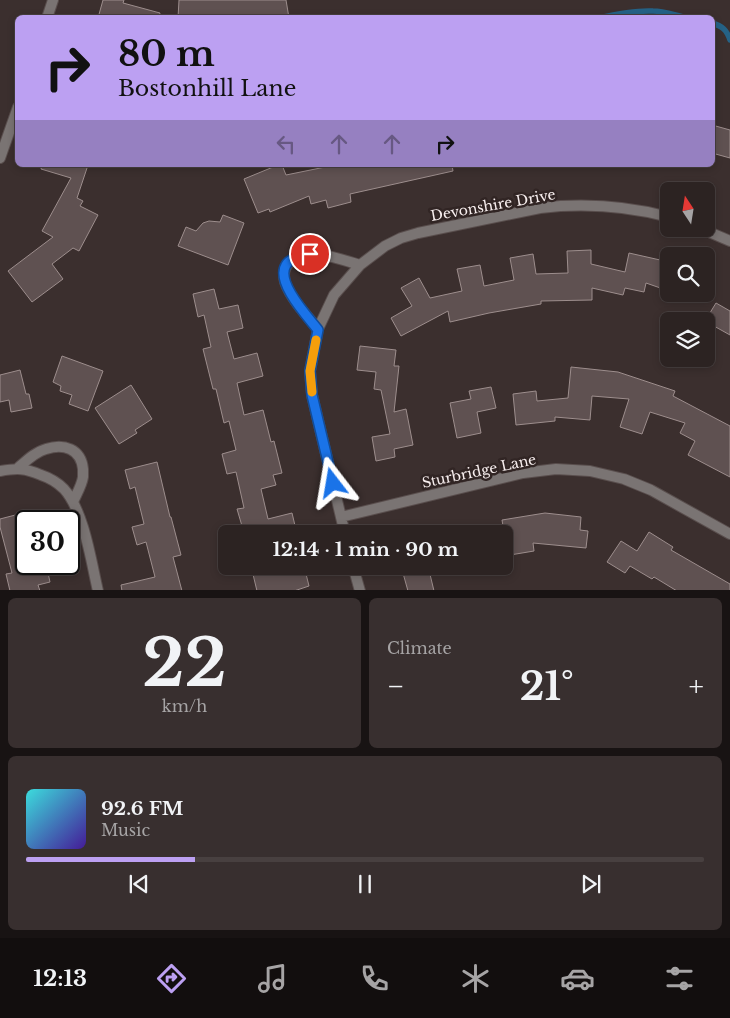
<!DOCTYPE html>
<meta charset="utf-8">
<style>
body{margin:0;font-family:"Libre Baskerville",serif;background:#382f2f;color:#f1f3f6;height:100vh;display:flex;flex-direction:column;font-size:19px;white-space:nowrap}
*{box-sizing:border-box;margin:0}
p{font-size:16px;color:#a6a4a5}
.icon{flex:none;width:28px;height:28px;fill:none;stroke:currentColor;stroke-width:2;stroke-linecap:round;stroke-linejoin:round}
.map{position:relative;height:590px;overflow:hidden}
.panel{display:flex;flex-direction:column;gap:8px;padding:8px;background:#181313;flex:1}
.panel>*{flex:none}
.top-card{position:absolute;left:15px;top:15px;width:700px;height:152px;border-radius:8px;box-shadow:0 2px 8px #0003,0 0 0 1px #484040;background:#bca0f2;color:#111;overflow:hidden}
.needle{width:32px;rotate:348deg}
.tools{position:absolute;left:660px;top:182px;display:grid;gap:10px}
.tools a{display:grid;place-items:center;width:55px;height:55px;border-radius:8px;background:#2c2322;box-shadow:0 2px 8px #0003,0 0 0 1px #484040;font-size:25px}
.speed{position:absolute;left:15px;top:510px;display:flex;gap:10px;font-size:25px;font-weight:700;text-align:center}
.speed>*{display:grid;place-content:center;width:65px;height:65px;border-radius:50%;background:#2c2322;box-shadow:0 2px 8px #0003,0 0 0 1px #484040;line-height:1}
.speed .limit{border:2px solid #111;border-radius:8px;background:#fff;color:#111}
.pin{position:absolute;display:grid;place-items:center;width:42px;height:42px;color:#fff;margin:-21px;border:2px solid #fff;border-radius:50%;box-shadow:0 1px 5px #0007}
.me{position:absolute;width:55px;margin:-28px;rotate:346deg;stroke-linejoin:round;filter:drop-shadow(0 0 4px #0008)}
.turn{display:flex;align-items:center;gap:18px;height:105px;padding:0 20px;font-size:22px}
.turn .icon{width:65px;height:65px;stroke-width:2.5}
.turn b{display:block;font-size:35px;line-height:42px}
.lanes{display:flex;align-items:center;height:48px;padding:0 20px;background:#0003;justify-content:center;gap:25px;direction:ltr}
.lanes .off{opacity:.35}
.big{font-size:38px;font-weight:700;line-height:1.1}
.panel .widget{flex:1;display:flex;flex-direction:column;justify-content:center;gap:8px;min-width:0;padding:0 18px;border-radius:8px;background:#382f2f}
.panel .dial{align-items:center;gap:0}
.dial b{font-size:65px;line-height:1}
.song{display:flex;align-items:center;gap:15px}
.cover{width:60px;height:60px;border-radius:8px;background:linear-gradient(135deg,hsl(180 70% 55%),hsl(260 70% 35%))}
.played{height:5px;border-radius:2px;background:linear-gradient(90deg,#bca0f2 25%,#484040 25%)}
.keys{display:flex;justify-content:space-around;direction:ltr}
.heat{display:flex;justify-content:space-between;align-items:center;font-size:28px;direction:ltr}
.panel .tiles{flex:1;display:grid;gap:8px;grid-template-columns:1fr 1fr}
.widget:last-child{grid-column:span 2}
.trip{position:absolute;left:218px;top:525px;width:295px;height:50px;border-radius:8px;background:#2c2322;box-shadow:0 2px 8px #0003,0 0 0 1px #484040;font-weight:700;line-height:50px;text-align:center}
.dock{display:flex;height:80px;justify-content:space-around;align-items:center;background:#120e0e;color:#a6a4a5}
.dock .icon{width:35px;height:35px}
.dock .on{color:#bca0f2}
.dock b{font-size:22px;color:#f1f3f6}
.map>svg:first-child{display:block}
</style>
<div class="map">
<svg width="730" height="591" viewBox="0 0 730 591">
<rect width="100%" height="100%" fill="#3b2f2e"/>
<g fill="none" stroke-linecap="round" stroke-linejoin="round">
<path stroke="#256286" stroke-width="5.5" d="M 598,18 C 616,14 635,10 653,11 C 665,11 677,16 689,18
M 712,23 C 722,26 727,30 730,40"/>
</g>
<path fill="#5f5151" stroke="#9d8e8d" d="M 103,0 L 124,0 L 123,3 L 160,13 L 159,18 L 98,18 Z
M 179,0 L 286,0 L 289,18 L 178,18 Z
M 712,125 L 730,130 L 730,158 L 712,153 Z
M 42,165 L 88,165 L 77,198 L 83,201 L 80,206 L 98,215 L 79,251 L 73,248 L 52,264 L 63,279 L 32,302 L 8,271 L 53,237 L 42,231 L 71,178 L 41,169 Z
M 278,165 L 282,165 L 286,175 L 335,165 L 452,165 L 453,171 L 350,194 L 351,202 L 328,208 L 326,200 L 311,204 L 309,196 L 270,212 L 269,209 L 258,213 L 244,179 Z
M 223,215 L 244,223 L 228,265 L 178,246 L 186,227 L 196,231 L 203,223 L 209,221 L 220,222 Z
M 591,250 L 591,264 L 625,272 L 629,253 L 669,262 L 669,291 L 646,283 L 644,292 L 625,288 L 623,295 L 592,288 L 592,300 L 541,301 L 541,304 L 489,313 L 450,322 L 448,311 L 401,336 L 391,318 L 412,306 L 401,288 L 419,278 L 430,298 L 462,291 L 457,269 L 480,265 L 484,286 L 514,280 L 510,258 L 533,254 L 536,274 L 568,273 L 567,251 Z
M 214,289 L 219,309 L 238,305 L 243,328 L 227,332 L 234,359 L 257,353 L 263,376 L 237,383 L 244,415 L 263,410 L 271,442 L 274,441 L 282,473 L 273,475 L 276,485 L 261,489 L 268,519 L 292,513 L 297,534 L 233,534 L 232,528 L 242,526 L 237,509 L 244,508 L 236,472 L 227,474 L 222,454 L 236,450 L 229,421 L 224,423 L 216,389 L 213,389 L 203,349 L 211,347 L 204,315 L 198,317 L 193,294 Z
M 716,303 L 730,311 L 730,335 L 705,321 Z
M 360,346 L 396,350 L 394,366 L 399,366 L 394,412 L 406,409 L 413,445 L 394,449 L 395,457 L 376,461 L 372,437 L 390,434 L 381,390 L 374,389 L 376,372 L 357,370 Z
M 62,356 L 103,371 L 88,411 L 69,404 L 72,395 L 60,391 L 61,386 L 53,382 Z
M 571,367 L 618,372 L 675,391 L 673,396 L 730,426 L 730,477 L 688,455 L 695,441 L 680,433 L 685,423 L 650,412 L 642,434 L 620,427 L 629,399 L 592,396 L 590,420 L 555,417 L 555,421 L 516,425 L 513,394 L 536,391 L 537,401 L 568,398 Z
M 20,370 L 26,394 L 29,394 L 32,408 L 11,412 L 9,400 L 0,402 L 0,375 Z
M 131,385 L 152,419 L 135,430 L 137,433 L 119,444 L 95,408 Z
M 491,387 L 496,408 L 477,412 L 481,433 L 457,438 L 450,403 L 471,399 L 469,391 Z
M 157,462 L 170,517 L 171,517 L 181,555 L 173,557 L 182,591 L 122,591 L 121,585 L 155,577 L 146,542 L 137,545 L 132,527 L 144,524 L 135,487 L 130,489 L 125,470 Z
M 23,513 L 26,526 L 26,569 L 46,564 L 50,582 L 38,585 L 40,591 L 10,591 L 6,574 L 12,573 L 0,527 L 0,519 Z
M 545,513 L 581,517 L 580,530 L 588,531 L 586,548 L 533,543 L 534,551 L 504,556 L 504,532 L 502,520 Z
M 649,532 L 673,547 L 671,550 L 730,584 L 730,591 L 677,591 L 654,577 L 652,579 L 630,566 L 625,573 L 607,562 L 621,541 L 637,551 Z
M 251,566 L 280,566 L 280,569 L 293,566 L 304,566 L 309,586 L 294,591 L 257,591 Z
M 401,566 L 428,566 L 434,591 L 408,591 Z"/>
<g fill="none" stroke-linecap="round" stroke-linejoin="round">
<defs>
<path id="street" d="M 47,18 L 53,0
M 0,158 L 18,107
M 702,229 L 730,241
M 318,329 C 307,316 291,299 285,282 C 283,274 284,267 290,262 C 307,246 340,259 360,265
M 18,468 C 26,461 35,452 46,449 C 64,443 81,449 83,469 C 83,470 83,477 83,477 C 82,485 76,495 73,502
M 0,471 C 17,468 25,468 41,475 C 50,478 57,482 64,489 C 84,511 91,561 98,591
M 341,517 L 523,473 L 556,469 L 590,471 L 624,479 L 651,490 L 730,534
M 345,534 L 312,395 L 310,371 L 318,329 L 334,295 L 360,265 L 385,246 L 401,238 L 418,233 L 540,208 C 583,203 627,206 669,217
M 353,566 L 360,591"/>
</defs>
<use href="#street" stroke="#594e4d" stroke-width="12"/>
<use href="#street" stroke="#7a7473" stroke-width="10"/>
</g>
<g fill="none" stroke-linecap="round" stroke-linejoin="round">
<defs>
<path id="route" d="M 310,254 C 302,256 290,258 286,265 C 275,282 308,317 318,330 L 310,371 L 312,395 L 333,483"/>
</defs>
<use href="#route" stroke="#114b97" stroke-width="12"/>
<use href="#route" stroke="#1a73e8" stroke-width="9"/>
<path stroke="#f59e0b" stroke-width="9" d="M 312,392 L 310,371 L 316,340"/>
</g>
<g text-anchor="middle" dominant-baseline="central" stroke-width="5" stroke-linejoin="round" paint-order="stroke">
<g font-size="14" fill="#f7eeee" stroke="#312524">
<text transform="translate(493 205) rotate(-10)">Devonshire Drive</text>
<text transform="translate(479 471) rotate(-12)">Sturbridge Lane</text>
</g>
</g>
</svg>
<div class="tools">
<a><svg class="needle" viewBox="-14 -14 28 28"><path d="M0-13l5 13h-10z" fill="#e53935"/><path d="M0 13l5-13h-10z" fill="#a6a4a5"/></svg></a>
<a><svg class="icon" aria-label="search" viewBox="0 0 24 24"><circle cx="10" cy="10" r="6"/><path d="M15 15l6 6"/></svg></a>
<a><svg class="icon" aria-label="layers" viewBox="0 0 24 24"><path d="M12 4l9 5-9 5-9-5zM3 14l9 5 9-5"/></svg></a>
</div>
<div class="speed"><div class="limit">30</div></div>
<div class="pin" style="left:310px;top:254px;background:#d93025"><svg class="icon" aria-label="arrive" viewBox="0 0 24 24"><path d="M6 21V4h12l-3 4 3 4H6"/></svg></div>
<svg class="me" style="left:333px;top:483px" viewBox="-20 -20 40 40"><path d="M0-17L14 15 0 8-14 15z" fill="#1a73e8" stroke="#fff" stroke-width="4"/></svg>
<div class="trip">12:14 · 1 min · 90 m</div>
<div class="top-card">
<div class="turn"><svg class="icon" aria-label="right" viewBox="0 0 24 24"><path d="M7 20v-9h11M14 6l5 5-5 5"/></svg><div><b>80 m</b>Bostonhill Lane</div></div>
<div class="lanes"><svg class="icon off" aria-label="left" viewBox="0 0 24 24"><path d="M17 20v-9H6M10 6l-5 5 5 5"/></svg><svg class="icon off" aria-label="ahead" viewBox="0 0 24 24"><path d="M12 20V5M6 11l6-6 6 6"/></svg><svg class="icon off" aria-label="ahead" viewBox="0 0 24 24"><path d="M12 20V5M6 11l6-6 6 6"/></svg><svg class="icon" aria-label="right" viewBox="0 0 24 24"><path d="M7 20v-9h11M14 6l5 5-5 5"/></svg></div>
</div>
</div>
<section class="panel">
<div class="tiles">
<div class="widget dial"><b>22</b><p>km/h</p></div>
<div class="widget"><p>Climate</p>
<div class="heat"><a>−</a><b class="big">21°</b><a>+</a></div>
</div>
<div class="widget">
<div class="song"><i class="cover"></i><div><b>92.6 FM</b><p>Music</p></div></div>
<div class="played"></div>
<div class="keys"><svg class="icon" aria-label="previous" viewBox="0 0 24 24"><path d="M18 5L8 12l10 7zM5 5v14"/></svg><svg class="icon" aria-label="pause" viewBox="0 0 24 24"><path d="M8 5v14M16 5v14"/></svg><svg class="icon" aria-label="next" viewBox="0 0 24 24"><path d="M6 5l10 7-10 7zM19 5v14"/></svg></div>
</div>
</div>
</section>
<nav class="dock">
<b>12:13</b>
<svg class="icon on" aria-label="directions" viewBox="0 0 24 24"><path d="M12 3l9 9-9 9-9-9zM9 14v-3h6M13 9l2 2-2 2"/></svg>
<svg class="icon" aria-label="music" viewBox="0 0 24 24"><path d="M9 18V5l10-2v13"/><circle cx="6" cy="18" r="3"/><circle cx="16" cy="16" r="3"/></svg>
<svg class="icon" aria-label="phone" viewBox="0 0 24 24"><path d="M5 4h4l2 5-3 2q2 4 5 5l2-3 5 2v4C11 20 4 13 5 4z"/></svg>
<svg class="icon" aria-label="climate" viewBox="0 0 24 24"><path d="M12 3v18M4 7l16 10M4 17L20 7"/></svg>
<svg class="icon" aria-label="car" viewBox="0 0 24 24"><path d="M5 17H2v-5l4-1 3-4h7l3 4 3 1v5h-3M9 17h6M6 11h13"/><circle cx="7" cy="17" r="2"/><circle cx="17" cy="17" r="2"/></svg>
<svg class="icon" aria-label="filters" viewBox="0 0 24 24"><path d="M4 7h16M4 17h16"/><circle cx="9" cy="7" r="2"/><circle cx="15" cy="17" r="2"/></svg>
</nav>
